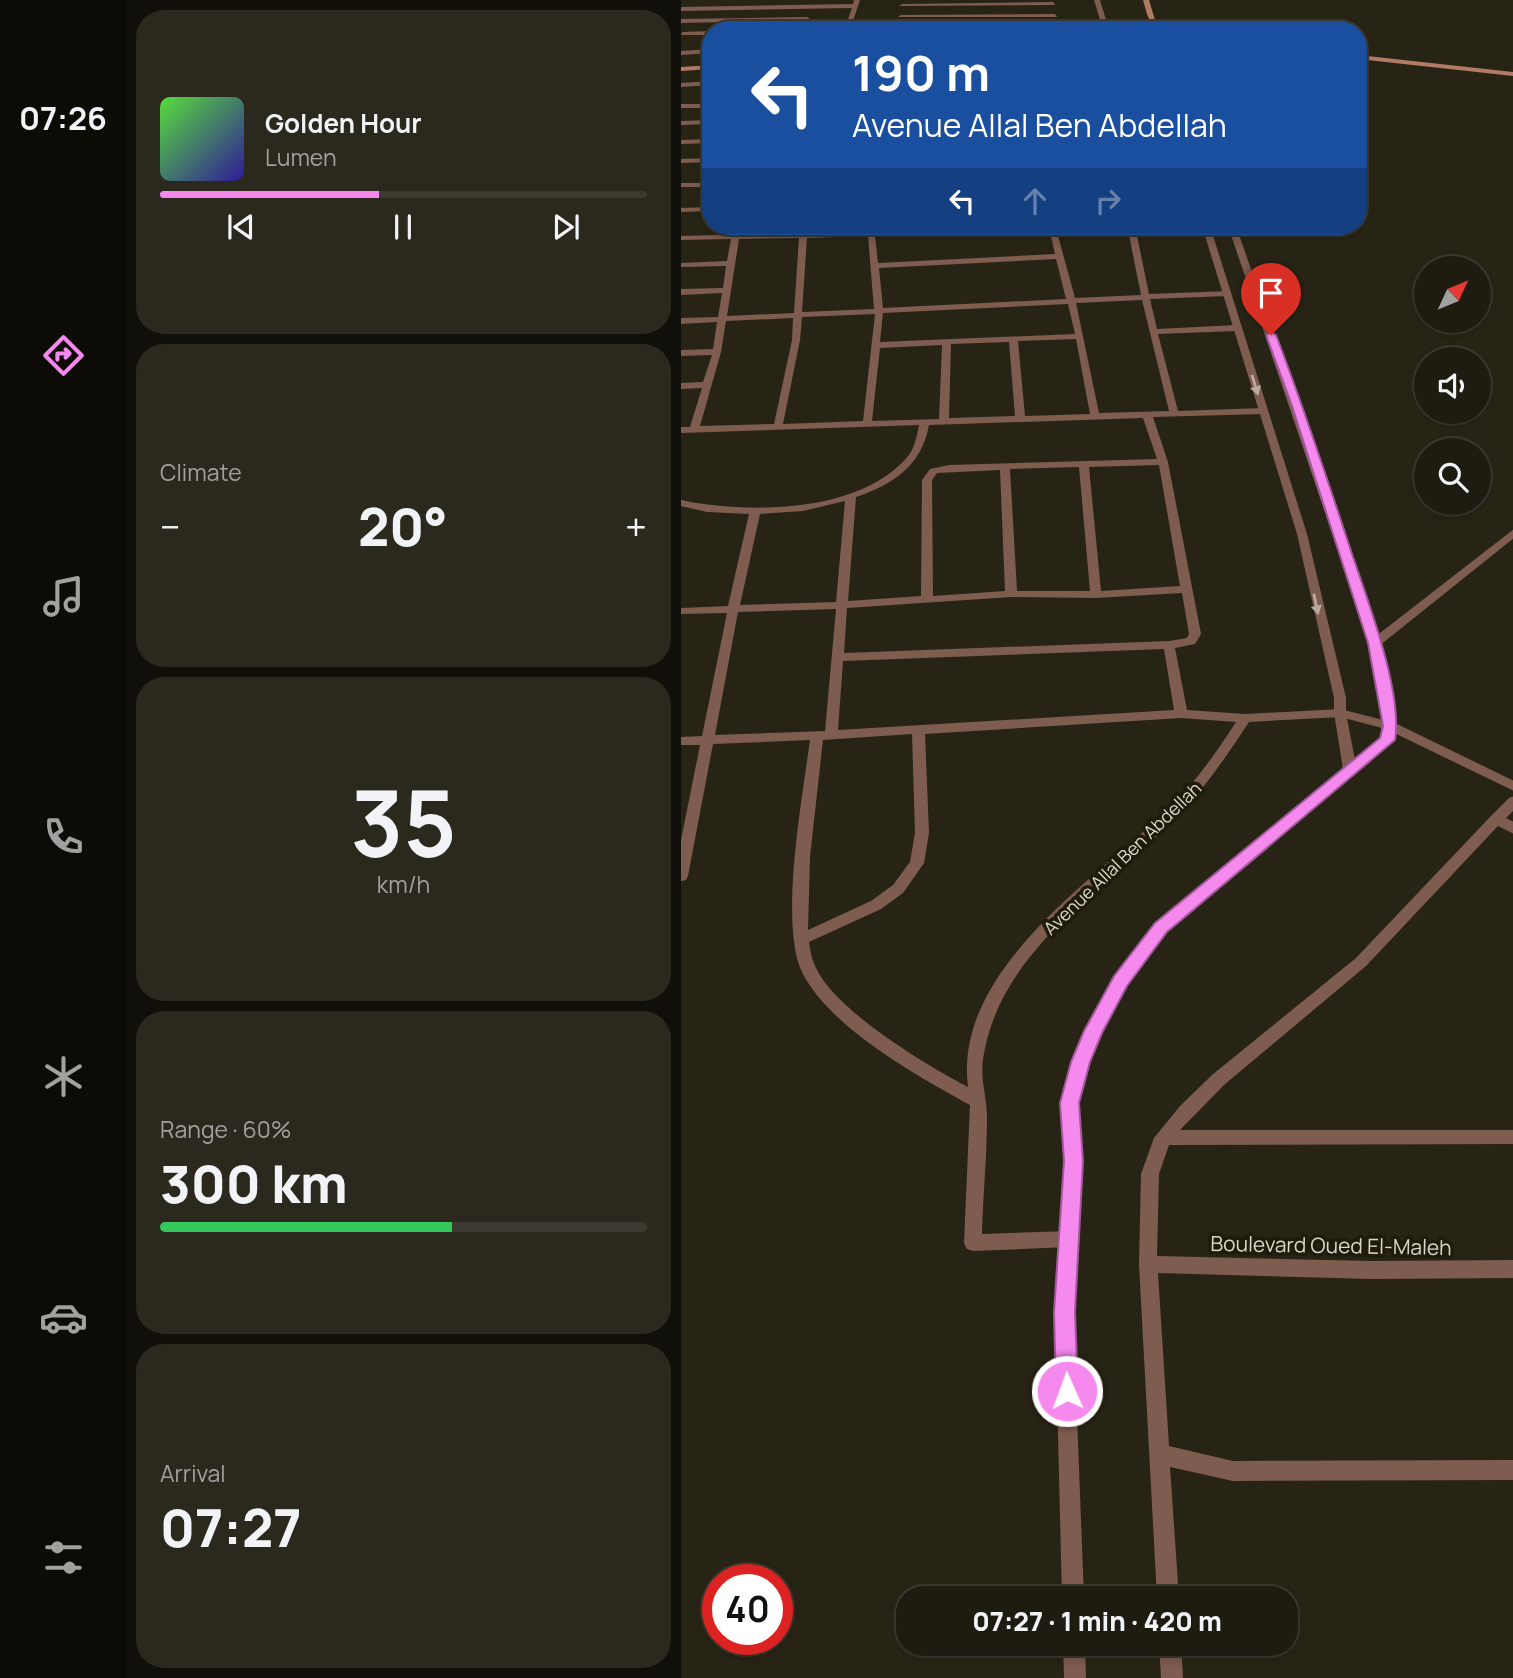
<!DOCTYPE html>
<meta charset="utf-8">
<style>
body{margin:0;font-family:Manrope,sans-serif;background:#2b281e;color:#f1f3f6;height:100vh;display:flex;flex-direction:column;font-size:26px;white-space:nowrap}
*{box-sizing:border-box;margin:0}
p{font-size:23px;color:#a1a19f}
.icon{flex:none;width:38px;height:38px;fill:none;stroke:currentColor;stroke-width:2;stroke-linecap:round;stroke-linejoin:round}
.map{position:relative;flex:1;overflow:hidden}
.drawer{display:flex;flex-direction:column;gap:10px;padding:10px;background:#100f09;width:555px}
.drawer>*{flex:none}
.guide{position:absolute;left:21px;top:21px;width:665px;height:214px;border-radius:28px;box-shadow:0 4px 10px #0003,0 0 0 2px #3c3930;background:#1a4fa0;color:#fff;overflow:hidden}
.needle{width:46px;rotate:46deg}
.buttons{position:absolute;left:733px;top:256px;display:grid;gap:14px}
.buttons a{display:grid;place-items:center;width:77px;height:77px;border-radius:50%;background:#1e1b10;box-shadow:0 4px 10px #0003,0 0 0 2px #3c3930;font-size:35px}
.speed{position:absolute;left:21px;top:1564px;display:flex;gap:14px;font-size:35px;font-weight:700;text-align:center}
.speed>*{display:grid;place-content:center;width:91px;height:91px;border-radius:50%;background:#1e1b10;box-shadow:0 4px 10px #0003,0 0 0 2px #3c3930;line-height:1}
.speed .limit{border:10px solid #d22;background:#fff;color:#111}
.pin{position:absolute;display:grid;place-items:center;width:60px;height:60px;color:#fff;margin:-72px -30px;border-radius:50% 50% 50% 0;rotate:-45deg;box-shadow:0 0 7px #0007}
.pin .icon{rotate:45deg}
.me{position:absolute;width:77px;margin:-38px;rotate:358deg;stroke-linejoin:round;filter:drop-shadow(0 0 5px #0008)}
.turn{display:flex;align-items:center;gap:24px;height:147px;padding:0 35px;font-size:32px}
.turn .icon{width:91px;height:91px;stroke-width:2.5}
.turn b{display:block;font-size:49px;line-height:60px}
.lanes{display:flex;align-items:center;height:66px;padding:0 35px;background:#0003;justify-content:center;gap:35px;direction:ltr}
.lanes .off{opacity:.35}
.big{font-size:52px;font-weight:800;line-height:1.1}
.drawer .widget{flex:1;display:flex;flex-direction:column;justify-content:center;gap:10px;min-width:0;padding:0 24px;border-radius:28px;background:#2b281e}
.drawer .dial{align-items:center;gap:0}
.dial b{font-size:91px;line-height:1}
.song{display:flex;align-items:center;gap:21px}
.cover{width:84px;height:84px;border-radius:10px;background:linear-gradient(135deg,hsl(110 70% 55%),hsl(250 70% 35%))}
.played{height:7px;border-radius:4px;background:linear-gradient(90deg,#f689ee 45%,#3c3930 45%)}
.keys{display:flex;justify-content:space-around;direction:ltr}
.heat{display:flex;justify-content:space-between;align-items:center;font-size:38px;direction:ltr}
.charge{height:10px;border-radius:5px;background:linear-gradient(90deg,#34c759 60%,#3c3930 0)}
.trip{position:absolute;left:215px;top:1586px;width:402px;height:70px;border-radius:28px;background:#1e1b10;box-shadow:0 4px 10px #0003,0 0 0 2px #3c3930;font-weight:800;line-height:70px;text-align:center}
main{display:flex;flex:1;min-height:0}
.tabs{display:flex;flex-direction:column;width:126px;justify-content:space-around;align-items:center;background:#0c0b06;color:#a1a19f}
.tabs .icon{width:49px;height:49px}
.tabs .on{color:#f689ee}
.tabs b{font-size:32px;color:#f1f3f6}
.map>svg:first-child{display:block}
</style>
<main>
<nav class="tabs">
<b>07:26</b>
<svg class="icon on" aria-label="directions" viewBox="0 0 24 24"><path d="M12 3l9 9-9 9-9-9zM9 14v-3h6M13 9l2 2-2 2"/></svg>
<svg class="icon" aria-label="music" viewBox="0 0 24 24"><path d="M9 18V5l10-2v13"/><circle cx="6" cy="18" r="3"/><circle cx="16" cy="16" r="3"/></svg>
<svg class="icon" aria-label="phone" viewBox="0 0 24 24"><path d="M5 4h4l2 5-3 2q2 4 5 5l2-3 5 2v4C11 20 4 13 5 4z"/></svg>
<svg class="icon" aria-label="climate" viewBox="0 0 24 24"><path d="M12 3v18M4 7l16 10M4 17L20 7"/></svg>
<svg class="icon" aria-label="car" viewBox="0 0 24 24"><path d="M5 17H2v-5l4-1 3-4h7l3 4 3 1v5h-3M9 17h6M6 11h13"/><circle cx="7" cy="17" r="2"/><circle cx="17" cy="17" r="2"/></svg>
<svg class="icon" aria-label="filters" viewBox="0 0 24 24"><path d="M4 7h16M4 17h16"/><circle cx="9" cy="7" r="2"/><circle cx="15" cy="17" r="2"/></svg>
</nav>
<section class="drawer">
<div class="widget">
<div class="song"><i class="cover"></i><div><b>Golden Hour</b><p>Lumen</p></div></div>
<div class="played"></div>
<div class="keys"><svg class="icon" aria-label="previous" viewBox="0 0 24 24"><path d="M18 5L8 12l10 7zM5 5v14"/></svg><svg class="icon" aria-label="pause" viewBox="0 0 24 24"><path d="M8 5v14M16 5v14"/></svg><svg class="icon" aria-label="next" viewBox="0 0 24 24"><path d="M6 5l10 7-10 7zM19 5v14"/></svg></div>
</div>
<div class="widget"><p>Climate</p>
<div class="heat"><a>−</a><b class="big">20°</b><a>+</a></div>
</div>
<div class="widget dial"><b>35</b><p>km/h</p></div>
<div class="widget"><p>Range · 60%</p><b class="big">300 km</b><div class="charge"></div></div>
<div class="widget"><p>Arrival</p><b class="big">07:27</b></div>
</section>
<div class="map">
<svg width="833" height="1678" viewBox="0 0 833 1678">
<rect width="100%" height="100%" fill="#282415"/>
<g fill="none" stroke-linecap="round" stroke-linejoin="round">
<path fill="#7e5c4f" fill-rule="evenodd" d="M 173,0 L 179,0 L 169,30 L 163,30 L 171,8 L 0,11 L 0,7 L 172,4 Z
M 413,0 L 419,0 L 428,30 L 422,30 L 421,26 L 327,30 L 420,23 Z
M 372,2 L 374,5 L 218,6 L 221,4 Z
M 374,14 L 376,17 L 217,17 L 220,15 Z
M 127,17 L 129,20 L 0,23 L 0,19 Z
M 30,31 L 30,35 L 0,35 L 1,32 Z
M 30,49 L 30,53 L 0,55 L 0,51 Z
M 30,81 L 30,85 L 0,87 L 0,83 Z
M 0,104 L 30,104 L 30,108 L 0,108 Z
M 30,120 L 30,124 L 0,125 L 0,121 Z
M 30,139 L 30,143 L 0,144 L 0,140 Z
M 30,158 L 30,162 L 0,163 L 0,159 Z
M 0,183 L 30,183 L 30,187 L 0,187 Z
M 30,207 L 30,211 L 0,212 L 0,208 Z
M 120,226 L 126,226 L 126,233 L 190,230 L 193,231 L 454,226 L 468,294 L 549,291 L 550,293 L 546,296 L 469,299 L 476,329 L 556,325 L 560,328 L 556,331 L 477,334 L 497,411 L 582,408 L 587,411 L 582,414 L 472,417 L 487,462 L 520,634 L 514,644 L 494,648 L 506,710 L 564,714 L 659,709 L 714,723 L 833,781 L 833,791 L 705,729 L 659,717 L 568,722 C 546,755 525,787 498,815 C 426,889 319,948 302,1059 C 299,1078 306,1098 306,1117 C 306,1156 302,1195 301,1234 L 388,1231 L 394,1233 L 397,1239 L 394,1245 L 388,1247 L 292,1251 L 286,1249 L 283,1243 L 289,1105 C 236,1076 150,1028 122,974 C 97,927 122,794 129,740 L 32,744 L 7,876 L 5,880 L 0,881 L 0,840 L 19,745 L 0,745 L 0,737 L 21,736 L 46,613 L 0,614 L 0,608 L 47,606 L 68,514 L 26,512 L 0,506 L 0,500 C 67,514 180,514 228,455 C 234,447 236,435 238,425 L 0,433 L 0,427 L 9,427 L 21,388 L 0,389 L 0,383 L 22,382 L 31,355 L 0,356 L 0,350 L 32,349 L 36,322 L 0,324 L 0,318 L 37,317 L 41,293 L 0,295 L 0,289 L 42,288 L 45,266 L 0,267 L 0,263 L 46,261 L 50,239 L 0,240 L 0,236 L 119,233 ZM 447,230 L 460,295 L 394,298 L 376,232 ZM 369,232 L 374,254 L 197,263 L 194,236 ZM 187,236 L 193,309 L 121,312 L 126,238 ZM 118,238 L 113,313 L 46,316 L 58,239 ZM 375,259 L 385,299 L 202,308 L 198,268 ZM 461,300 L 488,411 L 418,413 L 395,303 ZM 387,304 L 394,334 L 199,342 L 202,313 ZM 194,314 L 182,421 L 102,424 L 119,340 L 121,317 ZM 112,318 L 111,340 L 93,424 L 19,426 L 40,352 L 45,321 ZM 395,339 L 409,414 L 344,416 L 337,341 ZM 328,342 L 334,416 L 268,418 L 270,344 ZM 261,345 L 258,419 L 191,421 L 199,348 ZM 462,418 L 476,459 L 268,465 L 249,469 L 241,480 L 240,596 L 167,601 L 175,497 C 212,485 241,465 248,425 ZM 478,465 L 499,586 L 420,591 L 408,467 ZM 398,467 L 409,591 L 336,591 L 329,469 ZM 319,470 L 324,591 L 252,596 L 251,480 L 256,473 ZM 164,501 L 155,602 L 59,605 L 79,514 L 122,511 ZM 501,593 L 508,634 L 506,638 L 488,641 L 163,653 L 166,608 L 330,597 L 415,598 ZM 155,609 L 144,731 L 34,735 L 57,612 ZM 483,649 L 493,710 L 157,730 L 162,661 ZM 500,718 L 555,722 C 535,753 514,783 487,809 C 414,880 272,970 287,1087 C 245,1065 155,1011 135,968 C 131,960 129,951 128,942 L 200,909 L 222,893 L 243,863 L 248,833 L 244,734 ZM 231,734 L 234,833 L 229,862 L 212,885 L 190,901 L 127,930 L 129,857 L 142,740 Z
M 833,529 L 833,538 L 698,646 L 690,646 L 688,643 L 690,640 Z
M 833,796 L 833,810 L 825,818 L 833,822 L 833,834 L 817,826 L 685,966 L 543,1085 L 499,1130 L 833,1130 L 833,1144 L 488,1145 L 478,1174 L 476,1256 L 690,1261 L 833,1260 L 833,1278 L 690,1279 L 477,1273 L 488,1446 L 552,1461 L 833,1460 L 833,1480 L 552,1481 L 489,1467 L 498,1598 L 476,1598 L 458,1264 L 460,1174 L 473,1138 L 499,1106 L 531,1075 L 675,958 L 810,816 L 828,798 Z
M 478,1643 L 500,1643 L 502,1678 L 480,1678 Z"/>
<path fill="#7e5c4f" fill-rule="evenodd" d="M 521,226 L 529,226 L 626,534 L 665,698 L 665,713 L 674,760 L 700,738 L 700,700 L 683,628 L 547,226 L 555,226 L 695,628 L 712,700 L 712,740 L 485,932 L 445,985 L 407,1062 L 397,1103 L 402,1161 L 392,1312 L 403,1598 L 381,1598 L 374,1312 L 384,1161 L 381,1103 L 391,1062 L 434,977 L 475,924 L 662,769 L 653,713 L 653,698 L 616,534 Z
M 382,1643 L 404,1643 L 405,1678 L 383,1678 Z"/>
<path fill="#b17b66" fill-rule="evenodd" d="M 462,0 L 468,0 L 474,20 L 485,30 C 468,30 466,13 462,0 Z
M 677,55 L 833,72 L 833,76 L 677,59 Z
M 30,65 L 30,69 L 0,71 L 0,67 Z"/>
</g>
<defs><path id="oneway-solid" d="M-6-.8H1V-3.2L6.5 0L1 3.2V.8H-6Z" transform="scale(1.75)"/></defs>
<g fill="#b8aba0">
<use href="#oneway-solid" transform="translate(574 385) rotate(73)"/>
<use href="#oneway-solid" transform="translate(635 604) rotate(78)"/>
</g>
<path fill="#f689ee" stroke="#a0599b" stroke-width="2" d="M 590,332 L 595,335 C 623,408 647,481 671,554 C 687,601 722,693 714,740 L 486,932 L 446,986 L 421,1033 L 409,1062 L 398,1103 L 402,1161 L 394,1312 L 397,1391 L 394,1399 L 386,1402 L 378,1399 L 375,1391 L 373,1312 L 383,1161 L 379,1103 L 390,1062 L 403,1031 L 433,976 L 474,923 L 699,738 L 702,726 L 687,643 L 610,403 L 585,335 Z"/>
<g text-anchor="middle" dominant-baseline="central" stroke-width="7" stroke-linejoin="round" paint-order="stroke">
<g font-size="18" fill="#d8d6cc" stroke="#1e1b0b">
<text transform="translate(441 858) rotate(-44)">Avenue Allal Ben Abdellah</text>
</g>
<g font-size="21" fill="#d8d6cc" stroke="#1e1b0b">
<text transform="translate(650 1245) rotate(1)">Boulevard Oued El-Maleh</text>
</g>
</g>
</svg>
<div class="buttons">
<a><svg class="needle" viewBox="-14 -14 28 28"><path d="M0-13l5 13h-10z" fill="#e53935"/><path d="M0 13l5-13h-10z" fill="#a1a19f"/></svg></a>
<a><svg class="icon" aria-label="sound" viewBox="0 0 24 24"><path d="M4 9h4l5-4v14l-5-4H4zM17 9q2 3 0 6"/></svg></a>
<a><svg class="icon" aria-label="search" viewBox="0 0 24 24"><circle cx="10" cy="10" r="6"/><path d="M15 15l6 6"/></svg></a>
</div>
<div class="speed"><div class="limit">40</div></div>
<div class="pin" style="left:590px;top:335px;background:#d93025"><svg class="icon" aria-label="arrive" viewBox="0 0 24 24"><path d="M6 21V4h12l-3 4 3 4H6"/></svg></div>
<svg class="me" style="left:386px;top:1391px" viewBox="-20 -20 40 40"><circle r="17" fill="#f689ee" stroke="#fff" stroke-width="3"/><path d="M0-11L8 9 0 5-8 9z" fill="#fff"/></svg>
<div class="trip">07:27 · 1 min · 420 m</div>
<div class="guide">
<div class="turn"><svg class="icon" aria-label="left" viewBox="0 0 24 24"><path d="M17 20v-9H6M10 6l-5 5 5 5"/></svg><div><b>190 m</b>Avenue Allal Ben Abdellah</div></div>
<div class="lanes"><svg class="icon" aria-label="left" viewBox="0 0 24 24"><path d="M17 20v-9H6M10 6l-5 5 5 5"/></svg><svg class="icon off" aria-label="ahead" viewBox="0 0 24 24"><path d="M12 20V5M6 11l6-6 6 6"/></svg><svg class="icon off" aria-label="right" viewBox="0 0 24 24"><path d="M7 20v-9h11M14 6l5 5-5 5"/></svg></div>
</div>
</div>
</main>
